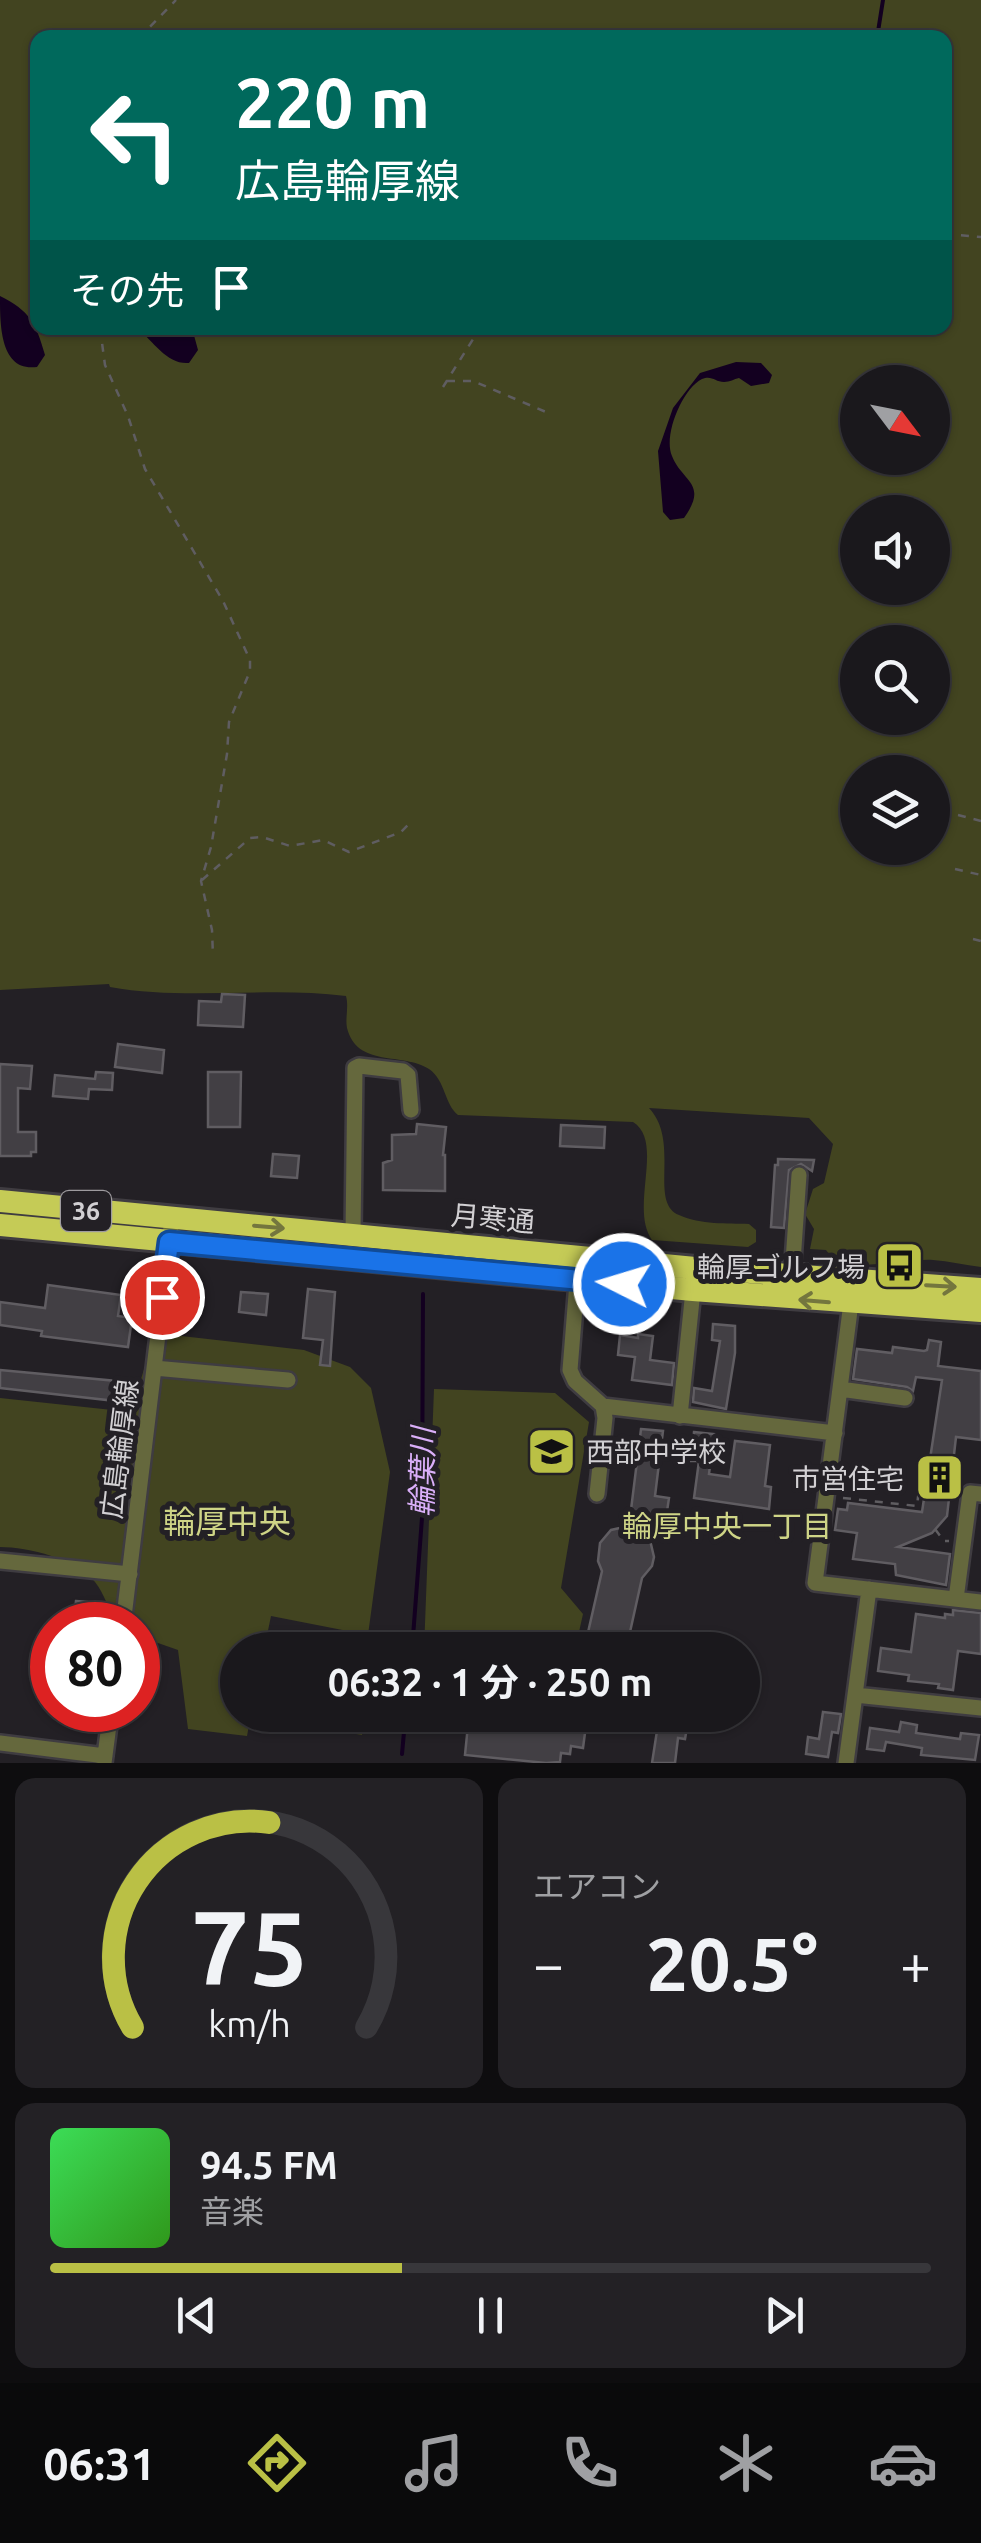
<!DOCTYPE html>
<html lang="ja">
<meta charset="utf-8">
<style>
body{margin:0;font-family:Ubuntu,"Noto Sans JP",sans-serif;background:#232125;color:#f1f3f6;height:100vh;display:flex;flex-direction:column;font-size:38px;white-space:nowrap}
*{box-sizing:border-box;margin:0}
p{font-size:32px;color:#9fa0a3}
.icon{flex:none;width:55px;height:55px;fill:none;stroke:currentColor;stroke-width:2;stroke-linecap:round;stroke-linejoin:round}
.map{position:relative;height:1763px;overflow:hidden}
.side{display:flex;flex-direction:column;gap:15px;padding:15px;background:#0e0d0f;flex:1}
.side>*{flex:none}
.guide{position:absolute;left:30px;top:30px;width:922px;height:305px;border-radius:20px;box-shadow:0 2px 8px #0004,0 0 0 2px #38373b;background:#00695c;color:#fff;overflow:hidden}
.needle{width:65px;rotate:122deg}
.buttons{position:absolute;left:840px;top:365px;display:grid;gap:20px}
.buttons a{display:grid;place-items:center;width:110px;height:110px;border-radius:50%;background:#1a181c;box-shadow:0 2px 8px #0004,0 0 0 2px #38373b;font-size:50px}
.speed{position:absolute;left:30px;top:1602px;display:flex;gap:20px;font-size:50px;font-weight:700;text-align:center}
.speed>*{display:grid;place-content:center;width:130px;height:130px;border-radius:50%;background:#1a181c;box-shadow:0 2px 8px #0004,0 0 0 2px #38373b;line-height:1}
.speed .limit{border:15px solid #d22;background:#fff;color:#111}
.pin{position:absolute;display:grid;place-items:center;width:85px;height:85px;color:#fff;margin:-42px;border:5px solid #fff;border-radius:50%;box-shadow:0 2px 10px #0007}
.me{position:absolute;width:110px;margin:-55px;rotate:275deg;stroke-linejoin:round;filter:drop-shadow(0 0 8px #0008)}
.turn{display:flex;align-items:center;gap:35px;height:210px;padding:0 40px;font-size:45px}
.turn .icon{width:130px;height:130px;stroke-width:2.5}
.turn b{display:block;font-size:70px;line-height:85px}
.then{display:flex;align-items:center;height:95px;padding:0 40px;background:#0003;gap:20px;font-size:38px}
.big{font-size:75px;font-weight:700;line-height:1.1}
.side .tile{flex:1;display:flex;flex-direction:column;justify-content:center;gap:15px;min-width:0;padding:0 35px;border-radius:20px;background:#232125}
.side .dial{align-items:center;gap:0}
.dial svg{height:260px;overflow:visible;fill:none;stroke:#38373b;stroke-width:7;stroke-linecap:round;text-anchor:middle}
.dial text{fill:#f1f3f6;stroke:none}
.song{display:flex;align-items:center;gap:30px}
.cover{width:120px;height:120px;border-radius:15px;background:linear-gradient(135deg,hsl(130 70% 55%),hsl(110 70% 35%))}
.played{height:10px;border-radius:5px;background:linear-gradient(90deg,#bac045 40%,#38373b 40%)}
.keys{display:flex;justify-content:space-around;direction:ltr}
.heat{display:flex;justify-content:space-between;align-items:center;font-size:55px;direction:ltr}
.side .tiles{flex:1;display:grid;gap:15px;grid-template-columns:1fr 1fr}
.tile:last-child{grid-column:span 2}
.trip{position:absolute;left:220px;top:1632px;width:540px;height:100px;border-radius:50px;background:#1a181c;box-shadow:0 2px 8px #0004,0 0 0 2px #38373b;font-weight:700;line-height:100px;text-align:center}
.tab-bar{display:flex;height:160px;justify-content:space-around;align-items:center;background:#0a0a0b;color:#9fa0a3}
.tab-bar .icon{width:70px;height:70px}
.tab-bar .active{color:#bac045}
.tab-bar b{font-size:45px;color:#f1f3f6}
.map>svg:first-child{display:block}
</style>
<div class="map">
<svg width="981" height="1763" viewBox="0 0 981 1763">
<rect width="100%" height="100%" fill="#232025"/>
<path fill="#424420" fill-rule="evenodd" d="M 0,0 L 981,0 L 981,1267 C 965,1265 949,1261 933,1260 C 905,1258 843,1277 826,1250 L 810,1249 L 814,1229 L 805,1214 L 813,1189 L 824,1183 L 833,1144 L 809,1118 L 649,1108 C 681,1142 648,1202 679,1215 C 701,1225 727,1223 749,1224 L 756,1230 L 756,1242 L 748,1247 L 652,1240 C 629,1208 665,1142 633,1122 L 458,1115 C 444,1104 446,1081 429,1069 C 403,1052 357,1068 347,1028 C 345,1018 349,1007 346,996 C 267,986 187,1001 110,987 L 109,984 L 0,990 ZM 38,38 L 945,38 L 945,328 L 38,328 ZM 858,382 L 932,382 L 932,458 L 858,458 ZM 858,512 L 932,512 L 932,588 L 858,588 ZM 858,642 L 932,642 L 932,718 L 858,718 ZM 858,772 L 932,772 L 932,848 L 858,848 Z
M 155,1333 L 304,1350 L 350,1367 L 371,1388 L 390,1472 L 368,1635 L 271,1616 L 264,1650 L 238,1650 L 238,1715 L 251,1715 L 247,1736 L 188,1729 L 178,1650 L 138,1636 L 138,1625 L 116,1625 C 110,1612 104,1593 95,1582 C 77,1559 28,1547 0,1547 L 0,1398 L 131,1412 Z
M 434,1389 L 555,1393 L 589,1422 L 561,1588 L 583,1614 L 575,1650 L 424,1650 Z
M 272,1715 L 361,1715 L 364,1717 L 362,1735 L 271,1720 Z"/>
<path fill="#130020" d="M 0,296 C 30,311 36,323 45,355 L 37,367 C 0,372 0,325 0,296 Z
M 138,328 L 192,328 L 198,350 L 189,363 C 168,365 153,342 138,328 Z
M 736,362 L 761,363 L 772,375 L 769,383 L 751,386 L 739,378 C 734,379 730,382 724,382 C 715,382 712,375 702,379 C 682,389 663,436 672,456 C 682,482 709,483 684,518 L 670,520 L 663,512 L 658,451 L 673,408 L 700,373 Z"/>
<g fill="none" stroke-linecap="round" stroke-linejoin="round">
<path stroke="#130020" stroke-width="4" d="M 877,38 L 883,0
M 412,1650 L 422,1518 L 423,1294
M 402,1754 L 404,1732 L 411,1715"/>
</g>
<path fill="#423f44" stroke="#605d62" stroke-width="2.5" d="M 222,994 L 245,995 L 243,1027 L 198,1025 L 199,1001 L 221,1002 Z
M 118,1044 L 164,1050 L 162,1073 L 115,1067 Z
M 0,1064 L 32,1066 L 30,1089 L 18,1088 L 18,1132 L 36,1132 L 36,1152 L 31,1152 L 31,1156 L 0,1156 Z
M 96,1072 L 113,1073 L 112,1090 L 89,1089 L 88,1099 L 53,1096 L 55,1075 L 95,1079 Z
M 208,1072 L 241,1072 L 240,1127 L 208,1127 Z
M 417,1124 L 446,1127 L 443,1155 L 445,1155 L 445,1191 L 383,1190 L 383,1163 L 392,1160 L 392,1135 L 416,1134 Z
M 561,1125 L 605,1127 L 604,1148 L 560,1146 Z
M 273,1154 L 299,1156 L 297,1178 L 271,1176 Z
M 778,1159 L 814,1160 L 812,1171 L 801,1164 L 789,1170 L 784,1228 L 771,1227 L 775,1165 L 778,1165 Z
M 48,1285 L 121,1295 L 118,1316 L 132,1318 L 128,1347 L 41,1336 L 42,1331 L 0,1325 L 0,1302 L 45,1308 Z
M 308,1289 L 335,1292 L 330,1366 L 320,1365 L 323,1340 L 303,1338 Z
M 241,1292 L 268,1294 L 266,1315 L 239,1312 Z
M 713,1324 L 735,1326 L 735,1353 L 726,1409 L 693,1402 L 694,1388 L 712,1391 L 720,1341 L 712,1340 Z
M 638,1334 L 653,1336 L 650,1360 L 674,1363 L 672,1385 L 632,1380 L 635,1357 L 618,1355 L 620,1335 L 638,1338 Z
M 929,1340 L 941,1342 L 938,1366 L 981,1371 L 981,1440 L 956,1437 L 947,1516 L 932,1533 L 898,1547 L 950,1554 L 946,1585 L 896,1575 L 895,1564 L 853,1559 L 857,1533 L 835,1530 L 838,1509 L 847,1510 L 848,1503 L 922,1512 L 942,1380 L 916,1377 L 913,1391 L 907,1387 L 853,1379 L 857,1349 L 892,1353 L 893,1347 L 924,1351 L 927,1350 Z
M 0,1370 L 127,1382 L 125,1402 L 0,1388 Z
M 641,1429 L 663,1431 L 655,1496 L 669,1498 L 665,1525 L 634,1521 L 650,1540 L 654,1557 L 652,1566 L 642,1578 L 626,1650 L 584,1650 L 602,1571 L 598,1561 L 600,1543 L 611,1530 L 629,1526 Z
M 694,1432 L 714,1434 L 709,1474 L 730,1477 L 735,1441 L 770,1445 L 765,1486 L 771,1487 L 769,1509 L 694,1498 L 699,1461 L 691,1461 Z
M 76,1601 L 87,1602 L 90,1616 L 110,1619 L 110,1625 L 73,1625 Z
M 953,1610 L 981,1613 L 981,1654 L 958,1651 L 953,1690 L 938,1688 L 939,1684 L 908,1681 L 909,1675 L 878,1671 L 881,1648 L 911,1652 L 916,1614 L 945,1618 L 945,1614 L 953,1615 Z
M 823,1712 L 841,1714 L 838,1733 L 832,1732 L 828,1757 L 806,1754 L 808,1737 L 819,1739 Z
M 469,1715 L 587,1718 L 583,1748 L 571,1746 L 570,1754 L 561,1753 L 560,1762 L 546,1763 L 465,1755 Z
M 659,1718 L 688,1722 L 685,1739 L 678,1738 L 675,1763 L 652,1763 Z
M 901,1722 L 917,1725 L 916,1733 L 960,1739 L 961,1733 L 979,1735 L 975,1760 L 921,1755 L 922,1748 L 886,1742 L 884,1751 L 867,1749 L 870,1728 L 899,1732 Z"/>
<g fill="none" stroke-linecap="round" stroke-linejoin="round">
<defs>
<path id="minor" d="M 353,1235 L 355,1068 L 359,1066 L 403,1071 L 408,1075 L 411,1110
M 578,1270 L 570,1370 L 575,1381 L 603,1406 L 605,1418 L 597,1494
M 792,1276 L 799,1175
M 852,1295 L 815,1583 L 981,1602
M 154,1368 L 288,1380
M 840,1389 L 905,1398
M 603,1406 L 835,1433
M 680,1416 L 694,1281
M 0,1561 L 130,1574
M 956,1599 L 970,1493 L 981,1494
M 123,1625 L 172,1219
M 855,1695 L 981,1708
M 0,1743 L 105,1756
M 104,1763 L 111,1710
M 846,1763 L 869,1589"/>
<path id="highway" d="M 0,1201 L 695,1268 L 981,1289
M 0,1225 L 693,1290 L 981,1311"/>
</defs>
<use href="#minor" stroke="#3f3c41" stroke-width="20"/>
<use href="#highway" stroke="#3f3c41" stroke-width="28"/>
<path stroke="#5f5d61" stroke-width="2.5" stroke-dasharray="8 8" stroke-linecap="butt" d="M 139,38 L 176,0
M 945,234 L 981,237
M 100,328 L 105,365 L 128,416 L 145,469 L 223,601 L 250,660 L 250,671 L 229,722 L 227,754 L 211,847 L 201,881 L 212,930 L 213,956
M 447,381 L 473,381 L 546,412
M 443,387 L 480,328
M 958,815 L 981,821
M 955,869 L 981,875
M 202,880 L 250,838 L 262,837 L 290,846 L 323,840 L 349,852 L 401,832 L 408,825
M 973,939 L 981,941
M 843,1498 L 917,1506 L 922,1463
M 935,1529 L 944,1541 L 949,1541"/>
<use href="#minor" stroke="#65683d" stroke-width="15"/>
<use href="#highway" stroke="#c5cb56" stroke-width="22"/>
</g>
<defs><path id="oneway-shaft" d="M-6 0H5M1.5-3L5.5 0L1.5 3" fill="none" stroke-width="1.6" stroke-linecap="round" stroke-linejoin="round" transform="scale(2.5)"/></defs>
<g stroke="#74763e">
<use href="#oneway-shaft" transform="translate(269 1227) rotate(5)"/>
<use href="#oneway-shaft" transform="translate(941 1286) rotate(3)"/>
<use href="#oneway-shaft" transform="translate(814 1301) rotate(-175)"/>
</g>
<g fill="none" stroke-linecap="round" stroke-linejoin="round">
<defs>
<path id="route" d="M 162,1297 L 169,1242 L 624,1284"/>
</defs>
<use href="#route" stroke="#114b97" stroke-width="25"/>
<use href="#route" stroke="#1a73e8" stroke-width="18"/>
</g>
<defs>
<symbol id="bus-square" viewBox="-11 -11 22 22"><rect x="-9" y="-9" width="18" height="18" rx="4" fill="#bac045" stroke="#232025"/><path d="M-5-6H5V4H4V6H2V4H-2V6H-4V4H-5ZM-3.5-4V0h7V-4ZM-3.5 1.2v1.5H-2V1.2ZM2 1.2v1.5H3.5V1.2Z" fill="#111"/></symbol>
<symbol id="school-square" viewBox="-11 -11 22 22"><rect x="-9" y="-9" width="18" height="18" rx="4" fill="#bac045" stroke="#232025"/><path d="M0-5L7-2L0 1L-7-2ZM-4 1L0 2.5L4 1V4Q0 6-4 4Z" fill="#111"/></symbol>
<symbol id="building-square" viewBox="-11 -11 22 22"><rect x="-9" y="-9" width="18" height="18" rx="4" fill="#bac045" stroke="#232025"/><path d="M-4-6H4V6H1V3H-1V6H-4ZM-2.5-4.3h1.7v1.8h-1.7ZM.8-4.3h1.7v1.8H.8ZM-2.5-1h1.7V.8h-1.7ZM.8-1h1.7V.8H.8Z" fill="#111"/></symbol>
</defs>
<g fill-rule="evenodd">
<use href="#bus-square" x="872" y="1238" width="55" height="55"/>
<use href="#school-square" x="524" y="1424" width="55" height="55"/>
<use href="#building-square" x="912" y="1450" width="55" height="55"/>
</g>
<g text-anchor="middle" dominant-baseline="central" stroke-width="10" stroke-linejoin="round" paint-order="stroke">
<rect fill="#232025" stroke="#9e9b9f" stroke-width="2.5" x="61" y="1191" width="50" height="40" rx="8"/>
<g font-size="25" font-weight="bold" fill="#d2d0d3">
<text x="86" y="1211">36</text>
</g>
<g font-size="28" fill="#d2d0d3" stroke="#232025">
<text transform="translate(493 1218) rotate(5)">月寒通</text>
<text transform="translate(119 1449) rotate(-83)">広島輪厚線</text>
</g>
<g font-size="28" fill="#d2d0d3" stroke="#232025" text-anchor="end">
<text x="865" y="1266">輪厚ゴルフ場</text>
<text x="586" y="1451" text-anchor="start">西部中学校</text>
<text x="904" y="1478">市営住宅</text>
</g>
<g font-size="30" font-style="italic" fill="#daaff9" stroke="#232025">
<text transform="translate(422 1472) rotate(-89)">輪葉川</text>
</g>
<g font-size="30" fill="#ced486" stroke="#232025">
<text x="727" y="1526">輪厚中央一丁目</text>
</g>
<g font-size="32" fill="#ced486" stroke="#232025">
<text x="227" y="1521">輪厚中央</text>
</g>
</g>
</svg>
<div class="buttons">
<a><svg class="needle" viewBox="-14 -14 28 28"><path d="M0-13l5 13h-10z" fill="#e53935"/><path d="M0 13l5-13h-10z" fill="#9fa0a3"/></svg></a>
<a><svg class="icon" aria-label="sound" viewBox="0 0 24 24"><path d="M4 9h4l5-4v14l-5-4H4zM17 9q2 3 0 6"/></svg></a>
<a><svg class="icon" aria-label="search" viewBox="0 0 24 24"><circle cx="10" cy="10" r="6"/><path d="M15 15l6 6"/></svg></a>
<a><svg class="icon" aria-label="layers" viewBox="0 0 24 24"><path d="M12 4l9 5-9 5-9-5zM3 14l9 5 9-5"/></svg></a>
</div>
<div class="speed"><div class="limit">80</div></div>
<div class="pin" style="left:162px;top:1297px;background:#d93025"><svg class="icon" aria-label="arrive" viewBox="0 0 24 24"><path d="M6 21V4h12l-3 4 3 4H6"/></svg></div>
<svg class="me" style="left:624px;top:1284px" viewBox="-20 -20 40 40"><circle r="17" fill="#1a73e8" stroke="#fff" stroke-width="3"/><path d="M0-11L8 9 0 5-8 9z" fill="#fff"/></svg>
<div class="trip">06:32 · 1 分 · 250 m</div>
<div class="guide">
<div class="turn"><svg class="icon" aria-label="left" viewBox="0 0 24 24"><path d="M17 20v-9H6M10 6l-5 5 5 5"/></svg><div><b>220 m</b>広島輪厚線</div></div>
<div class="then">その先<svg class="icon" aria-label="arrive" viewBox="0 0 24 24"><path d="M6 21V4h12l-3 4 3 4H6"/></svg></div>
</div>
</div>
<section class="side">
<div class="tiles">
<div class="tile dial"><svg viewBox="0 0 100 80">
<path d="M14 69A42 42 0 1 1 86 69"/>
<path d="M14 69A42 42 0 0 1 56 6" stroke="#bac045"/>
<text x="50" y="56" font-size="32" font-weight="700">75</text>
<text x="50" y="72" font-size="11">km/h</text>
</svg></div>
<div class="tile"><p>エアコン</p>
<div class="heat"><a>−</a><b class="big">20.5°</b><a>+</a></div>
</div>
<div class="tile">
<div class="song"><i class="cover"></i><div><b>94.5 FM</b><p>音楽</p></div></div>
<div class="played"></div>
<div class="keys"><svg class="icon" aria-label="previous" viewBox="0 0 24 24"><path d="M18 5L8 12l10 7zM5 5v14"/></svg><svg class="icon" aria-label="pause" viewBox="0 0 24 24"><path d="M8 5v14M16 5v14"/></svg><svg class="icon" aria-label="next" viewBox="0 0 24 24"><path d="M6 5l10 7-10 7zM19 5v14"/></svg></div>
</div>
</div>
</section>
<nav class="tab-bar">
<b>06:31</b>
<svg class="icon active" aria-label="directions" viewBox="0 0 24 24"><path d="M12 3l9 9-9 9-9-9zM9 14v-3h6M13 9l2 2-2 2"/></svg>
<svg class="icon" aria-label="music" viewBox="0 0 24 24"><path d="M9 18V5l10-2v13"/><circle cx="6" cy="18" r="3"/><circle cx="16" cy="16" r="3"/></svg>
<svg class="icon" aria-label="phone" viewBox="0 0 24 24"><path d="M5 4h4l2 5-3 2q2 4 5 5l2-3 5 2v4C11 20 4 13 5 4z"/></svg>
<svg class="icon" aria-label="climate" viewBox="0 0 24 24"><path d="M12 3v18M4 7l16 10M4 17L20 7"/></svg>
<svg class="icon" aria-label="car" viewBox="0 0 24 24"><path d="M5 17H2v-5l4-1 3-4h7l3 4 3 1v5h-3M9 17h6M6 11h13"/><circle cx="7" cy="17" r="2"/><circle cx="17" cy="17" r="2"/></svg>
</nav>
